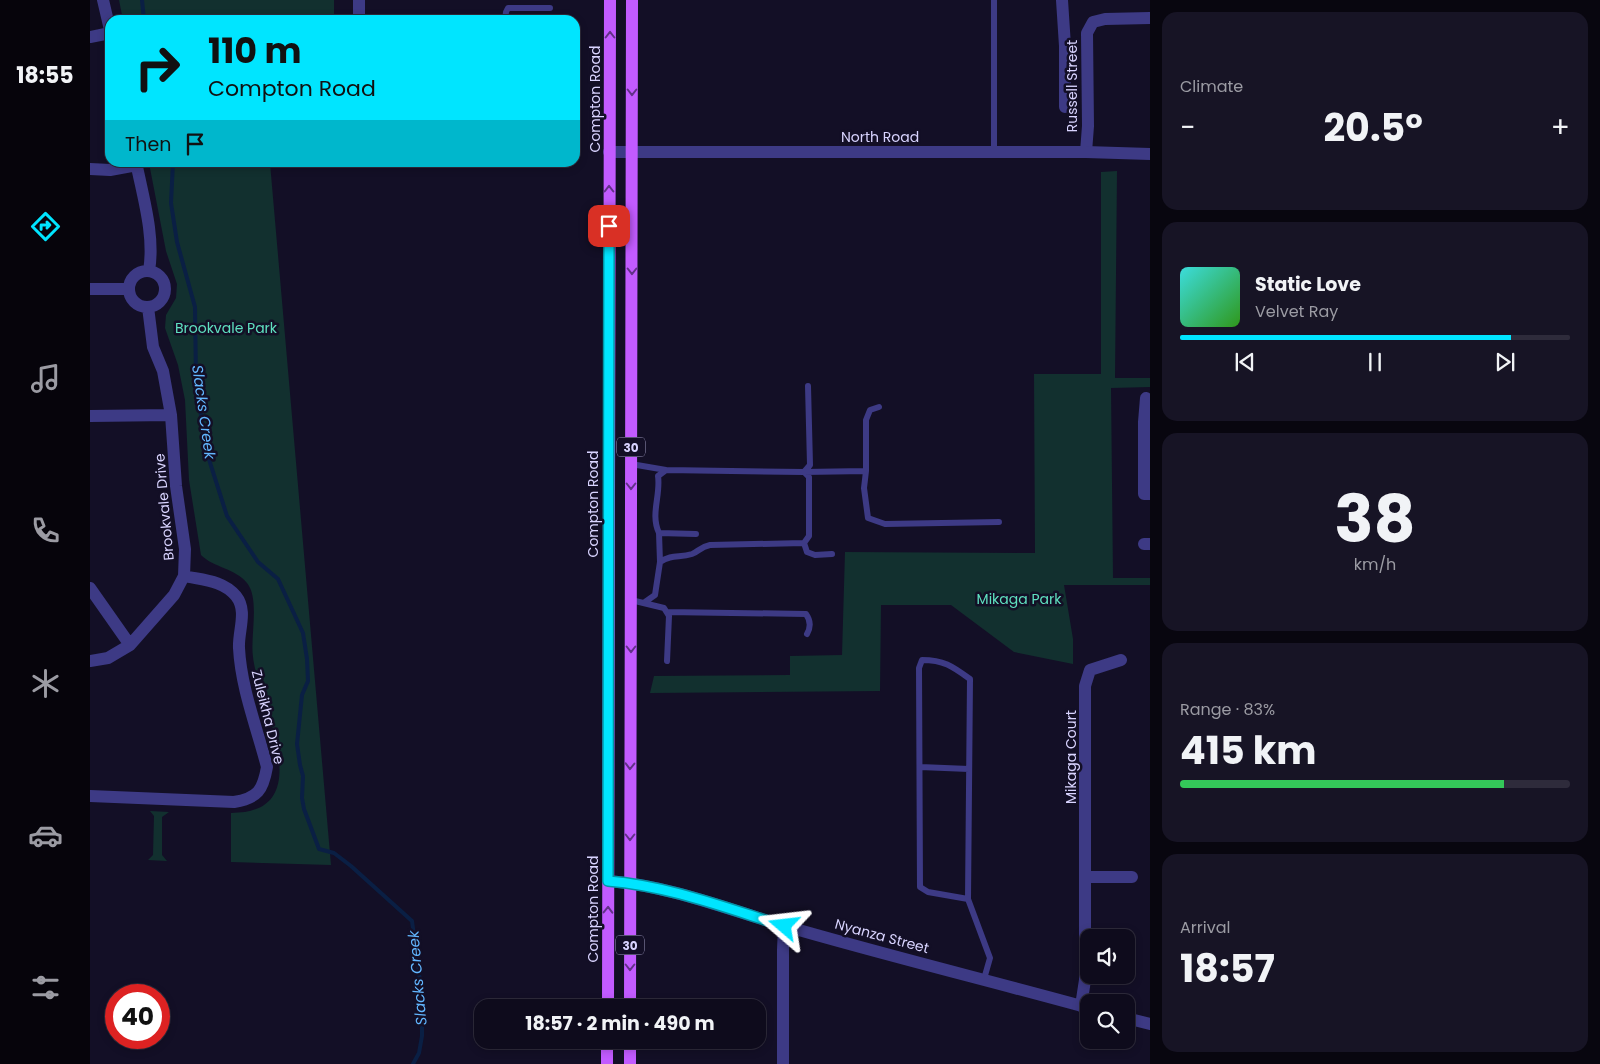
<!DOCTYPE html>
<meta charset="utf-8">
<style>
body{margin:0;font-family:Poppins,sans-serif;background:#171425;color:#f1f3f6;height:100vh;display:flex;flex-direction:column;font-size:19px;white-space:nowrap}
*{box-sizing:border-box;margin:0}
p{font-size:16px;color:#9b9ba3}
.icon{flex:none;width:28px;height:28px;fill:none;stroke:currentColor;stroke-width:2;stroke-linecap:round;stroke-linejoin:round}
.map{position:relative;flex:1;overflow:hidden}
.details{display:flex;flex-direction:column;gap:12px;padding:12px;background:#08060f;width:450px}
.details>*{flex:none}
.banner{position:absolute;left:15px;top:15px;width:475px;height:152px;border-radius:15px;box-shadow:0 2px 8px #0003,0 0 0 1px #2e2b3b;background:#00e5ff;color:#111;overflow:hidden}
.fabs{position:absolute;left:990px;top:929px;display:grid;gap:10px}
.fabs a{display:grid;place-items:center;width:55px;height:55px;border-radius:10px;background:#0e0b1c;box-shadow:0 2px 8px #0003,0 0 0 1px #2e2b3b;font-size:25px}
.speed{position:absolute;left:15px;top:984px;display:flex;gap:10px;font-size:25px;font-weight:700;text-align:center}
.speed>*{display:grid;place-content:center;width:65px;height:65px;border-radius:50%;background:#0e0b1c;box-shadow:0 2px 8px #0003,0 0 0 1px #2e2b3b;line-height:1}
.speed .limit{border:8px solid #d22;background:#fff;color:#111}
.pin{position:absolute;display:grid;place-items:center;width:42px;height:42px;color:#fff;margin:-21px;border-radius:10px;box-shadow:0 2px 8px #0006}
.me{position:absolute;width:55px;margin:-28px;rotate:287deg;stroke-linejoin:round;filter:drop-shadow(0 0 4px #0008)}
.turn{display:flex;align-items:center;gap:18px;height:105px;padding:0 20px;font-size:22px}
.turn .icon{width:65px;height:65px;stroke-width:2.5}
.turn b{display:block;font-size:35px;line-height:42px}
.then{display:flex;align-items:center;height:48px;padding:0 20px;background:#0003;gap:10px;font-size:19px}
.big{font-size:38px;font-weight:700;line-height:1.1}
.details .card{flex:1;display:flex;flex-direction:column;justify-content:center;gap:8px;min-width:0;padding:0 18px;border-radius:15px;background:#171425}
.details .dial{align-items:center;gap:0}
.dial b{font-size:65px;line-height:1}
.song{display:flex;align-items:center;gap:15px}
.cover{width:60px;height:60px;border-radius:8px;background:linear-gradient(135deg,hsl(180 70% 55%),hsl(110 70% 35%))}
.played{height:5px;border-radius:2px;background:linear-gradient(90deg,#00e5ff 85%,#2e2b3b 85%)}
.keys{display:flex;justify-content:space-around;direction:ltr}
.heat{display:flex;justify-content:space-between;align-items:center;font-size:28px;direction:ltr}
.charge{height:8px;border-radius:4px;background:linear-gradient(90deg,#34c759 83%,#2e2b3b 0)}
.trip{position:absolute;left:384px;top:999px;width:292px;height:50px;border-radius:15px;background:#0e0b1c;box-shadow:0 2px 8px #0003,0 0 0 1px #2e2b3b;font-weight:700;line-height:50px;text-align:center}
main{display:flex;flex:1;min-height:0}
.tab-bar{display:flex;flex-direction:column;width:90px;justify-content:space-around;align-items:center;background:#06040b;color:#9b9ba3}
.tab-bar .icon{width:35px;height:35px}
.tab-bar .active{color:#00e5ff}
.tab-bar b{font-size:22px;color:#f1f3f6}
.map>svg:first-child{display:block}
</style>
<main>
<nav class="tab-bar">
<b>18:55</b>
<svg class="icon active" aria-label="directions" viewBox="0 0 24 24"><path d="M12 3l9 9-9 9-9-9zM9 14v-3h6M13 9l2 2-2 2"/></svg>
<svg class="icon" aria-label="music" viewBox="0 0 24 24"><path d="M9 18V5l10-2v13"/><circle cx="6" cy="18" r="3"/><circle cx="16" cy="16" r="3"/></svg>
<svg class="icon" aria-label="phone" viewBox="0 0 24 24"><path d="M5 4h4l2 5-3 2q2 4 5 5l2-3 5 2v4C11 20 4 13 5 4z"/></svg>
<svg class="icon" aria-label="climate" viewBox="0 0 24 24"><path d="M12 3v18M4 7l16 10M4 17L20 7"/></svg>
<svg class="icon" aria-label="car" viewBox="0 0 24 24"><path d="M5 17H2v-5l4-1 3-4h7l3 4 3 1v5h-3M9 17h6M6 11h13"/><circle cx="7" cy="17" r="2"/><circle cx="17" cy="17" r="2"/></svg>
<svg class="icon" aria-label="filters" viewBox="0 0 24 24"><path d="M4 7h16M4 17h16"/><circle cx="9" cy="7" r="2"/><circle cx="15" cy="17" r="2"/></svg>
</nav>
<div class="map">
<svg width="1060" height="1064" viewBox="0 0 1060 1064">
<rect width="100%" height="100%" fill="#130f26"/>
<path fill="#12302f" d="M 29,0 L 244,0 L 244,20 L 33,20 Z
M 59,163 L 180,163 L 241,865 L 141,862 L 141,813 C 232,813 168,703 163,657 C 160,637 170,599 157,583 C 145,568 124,568 111,555 L 99,480 L 95,400 L 88,365 L 75,328 L 76,315 L 86,298 L 87,284 L 76,251 Z
M 1027,171 L 1025,378 L 1060,378 L 1060,387 L 1021,388 L 1023,578 L 1060,578 L 1060,585 L 974,585 L 983,639 L 983,664 L 924,652 L 861,605 L 791,605 L 790,691 L 560,693 L 564,676 L 700,675 L 700,656 L 752,655 L 755,552 L 945,553 L 944,374 L 1011,374 L 1011,172 Z
M 60,811 L 79,812 L 72,817 L 72,855 L 77,861 L 58,860 L 63,855 L 64,816 Z"/>
<g fill="none" stroke-linecap="round" stroke-linejoin="round">
<path stroke="#0a1f44" stroke-width="4" d="M 52,0 L 54,20
M 83,162 L 81,203 L 87,242 L 105,307 L 106,380 L 116,450 L 137,516 L 168,562 L 188,579 L 213,633 L 217,659 L 218,681 L 212,695 L 207,744 L 210,765 L 213,776 L 212,798 L 214,809 L 229,849 L 244,853 L 261,866 L 322,921 L 332,996 L 332,1036 L 329,1053 L 323,1064"/>
<path stroke="#3d3a85" stroke-width="6" d="M 904,0 L 904,152
M 415,20 L 416,12 L 418,8 L 460,8
M 541,464 L 576,470
M 776,471 L 776,420 L 780,410 L 789,407
M 714,472 L 776,471 L 774,488 L 778,518 L 795,524 L 909,522
M 714,472 L 720,465 L 718,386
M 569,533 L 570,562
M 714,543 L 717,552 L 725,555 L 742,554
M 541,600 L 574,608 L 579,616 L 577,661
M 555,602 L 565,595 L 570,562 C 582,554 589,558 602,554 C 608,552 610,547 620,545 L 714,543 L 719,536 L 719,477 L 714,472 L 576,470 L 568,476 C 571,495 560,514 569,533 L 606,534
M 577,612 L 716,614 C 721,621 721,627 717,634
M 830,767 L 879,769
M 878,899 L 838,892 L 830,887 L 829,668 L 832,660 C 854,660 862,666 880,679 L 878,899 L 900,958 L 894,979"/>
<path stroke="#3d3a85" stroke-width="12" d="M 13,0 L 20,30
M 972,0 L 975,46 L 975,107
M 269,20 L 269,0
M 0,37 L 20,33
M 996,152 L 998,126 L 997,33 L 1003,22 L 1015,19 L 1060,18
M 46,162 C 53,197 65,236 59,271
M 0,169 L 20,170 L 47,165
M39 289a18 18 0 1 1 36 0a18 18 0 1 1-36 0Z
M 0,289 L 38,289
M 1056,398 L 1054,422 L 1054,494 L 1060,494
M 0,416 L 81,415
M 1054,544 L 1060,544
M 0,588 L 40,645
M 0,661 L 18,658 L 40,645 L 84,595 L 94,576 L 95,549 L 86,486 L 81,415 L 73,371 L 63,347 L 58,307
M 0,796 L 144,802 C 168,798 173,790 177,767 C 167,728 151,688 149,648 C 148,631 158,611 146,596 C 133,580 112,580 94,576
M 996,877 L 1042,877
M 991,1006 L 995,980 L 995,686 L 1000,670 L 1031,660
M 693,1064 L 693,950 L 694,926"/>
<path stroke="#3d3a85" stroke-width="12" d="M 519,152 L 996,152 L 1060,154
M 519,881 C 580,886 636,909 695,926 C 795,955 897,980 999,1008
M 1036,1018 L 1060,1024"/>
<path stroke="#c25bff" stroke-width="12" d="M 518,1008 L 520,0
M 540,1008 L 542,0
M 517,1064 L 517,1040
M 540,1064 L 540,1040"/>
</g>
<defs><path id="oneway-chevron" d="M-2-3.5L2.5 0L-2 3.5" fill="none" stroke-width="1.6" stroke-linecap="round" stroke-linejoin="round" transform="scale(1.25)"/></defs>
<g stroke="#623188">
<use href="#oneway-chevron" transform="translate(520 35) rotate(-90)"/>
<use href="#oneway-chevron" transform="translate(542 92) rotate(90)"/>
<use href="#oneway-chevron" transform="translate(519 189) rotate(-90)"/>
<use href="#oneway-chevron" transform="translate(542 271) rotate(90)"/>
<use href="#oneway-chevron" transform="translate(541 486) rotate(90)"/>
<use href="#oneway-chevron" transform="translate(541 649) rotate(90)"/>
<use href="#oneway-chevron" transform="translate(540 766) rotate(91)"/>
<use href="#oneway-chevron" transform="translate(540 837) rotate(90)"/>
<use href="#oneway-chevron" transform="translate(518 910) rotate(-89)"/>
<use href="#oneway-chevron" transform="translate(540 967) rotate(90)"/>
</g>
<g fill="none" stroke-linecap="round" stroke-linejoin="round">
<defs>
<path id="route" d="M 519,226 L 518,881 C 579,886 636,908 694,926"/>
</defs>
<use href="#route" stroke="#0095a6" stroke-width="12"/>
<use href="#route" stroke="#00e5ff" stroke-width="9"/>
</g>
<g text-anchor="middle" dominant-baseline="central" stroke-width="5" stroke-linejoin="round" paint-order="stroke">
<g fill="#130f26" stroke="#9e99be" stroke-width="1">
<rect x="527" y="437.5" width="28" height="19" rx="4"/>
<rect x="526" y="935.5" width="28" height="19" rx="4"/>
</g>
<g font-size="12" font-weight="bold" fill="#d9d4ff">
<text x="541" y="447">30</text>
<text x="540" y="945">30</text>
</g>
<g font-size="14" fill="#d9d4ff" stroke="#130f26">
<text transform="translate(982 86) rotate(-90)">Russell Street</text>
<text transform="translate(505 99) rotate(-90)">Compton Road</text>
<text x="790" y="137">North Road</text>
<text transform="translate(503 504) rotate(-90)">Compton Road</text>
<text transform="translate(74 507) rotate(-95)">Brookvale Drive</text>
<text transform="translate(178 717) rotate(76)">Zuleikha Drive</text>
<text transform="translate(981 757) rotate(-90)">Mikaga Court</text>
<text transform="translate(503 909) rotate(-90)">Compton Road</text>
<text transform="translate(792 936) rotate(15)">Nyanza Street</text>
</g>
<g font-size="14" fill="#5fe0c0" stroke="#130f26">
<text x="136" y="328">Brookvale Park</text>
<text x="929" y="599">Mikaga Park</text>
</g>
<g font-size="15" font-style="italic" fill="#62b6ff" stroke="#130f26">
<text transform="translate(114 412) rotate(82)">Slacks Creek</text>
<text transform="translate(327 978) rotate(-95)">Slacks Creek</text>
</g>
</g>
</svg>
<div class="fabs">
<a><svg class="icon" aria-label="sound" viewBox="0 0 24 24"><path d="M4 9h4l5-4v14l-5-4H4zM17 9q2 3 0 6"/></svg></a>
<a><svg class="icon" aria-label="search" viewBox="0 0 24 24"><circle cx="10" cy="10" r="6"/><path d="M15 15l6 6"/></svg></a>
</div>
<div class="speed"><div class="limit">40</div></div>
<div class="pin" style="left:519px;top:226px;background:#d93025"><svg class="icon" aria-label="arrive" viewBox="0 0 24 24"><path d="M6 21V4h12l-3 4 3 4H6"/></svg></div>
<svg class="me" style="left:694px;top:926px" viewBox="-20 -20 40 40"><path d="M0-17L14 15 0 8-14 15z" fill="#00e5ff" stroke="#fff" stroke-width="4"/></svg>
<div class="trip">18:57 · 2 min · 490 m</div>
<div class="banner">
<div class="turn"><svg class="icon" aria-label="right" viewBox="0 0 24 24"><path d="M7 20v-9h11M14 6l5 5-5 5"/></svg><div><b>110 m</b>Compton Road</div></div>
<div class="then">Then<svg class="icon" aria-label="arrive" viewBox="0 0 24 24"><path d="M6 21V4h12l-3 4 3 4H6"/></svg></div>
</div>
</div>
<section class="details">
<div class="card"><p>Climate</p>
<div class="heat"><a>−</a><b class="big">20.5°</b><a>+</a></div>
</div>
<div class="card">
<div class="song"><i class="cover"></i><div><b>Static Love</b><p>Velvet Ray</p></div></div>
<div class="played"></div>
<div class="keys"><svg class="icon" aria-label="previous" viewBox="0 0 24 24"><path d="M18 5L8 12l10 7zM5 5v14"/></svg><svg class="icon" aria-label="pause" viewBox="0 0 24 24"><path d="M8 5v14M16 5v14"/></svg><svg class="icon" aria-label="next" viewBox="0 0 24 24"><path d="M6 5l10 7-10 7zM19 5v14"/></svg></div>
</div>
<div class="card dial"><b>38</b><p>km/h</p></div>
<div class="card"><p>Range · 83%</p><b class="big">415 km</b><div class="charge"></div></div>
<div class="card"><p>Arrival</p><b class="big">18:57</b></div>
</section>
</main>
